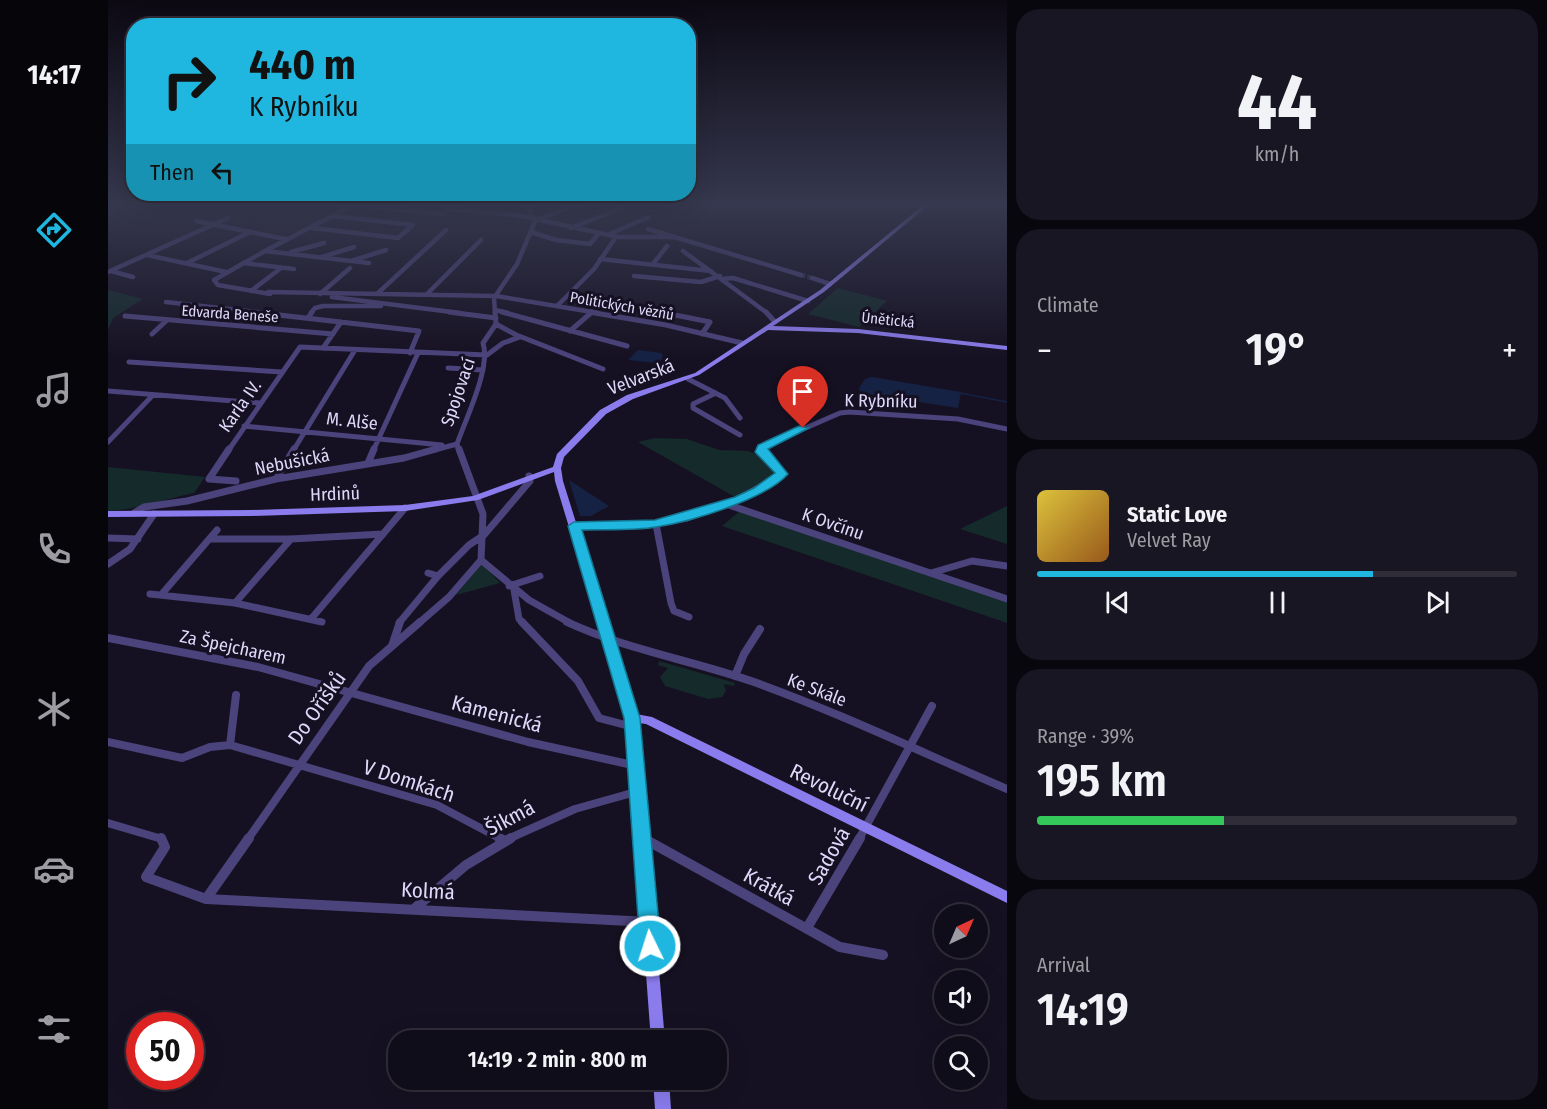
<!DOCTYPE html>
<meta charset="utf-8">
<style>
body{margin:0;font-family:"Fira Sans Condensed",sans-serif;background:#191623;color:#f1f3f6;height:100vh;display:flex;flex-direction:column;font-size:22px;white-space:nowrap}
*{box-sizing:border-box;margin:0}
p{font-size:20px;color:#9c9ca2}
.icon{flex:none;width:33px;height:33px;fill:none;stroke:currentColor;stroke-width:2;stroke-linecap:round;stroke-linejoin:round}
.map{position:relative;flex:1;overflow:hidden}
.panel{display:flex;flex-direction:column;gap:9px;padding:9px;background:#09070e;width:540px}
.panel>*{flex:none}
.hud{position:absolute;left:18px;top:18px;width:570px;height:183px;border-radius:24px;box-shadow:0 6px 24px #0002,0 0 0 2px #302d39;background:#1fb7df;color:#111;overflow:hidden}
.needle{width:39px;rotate:44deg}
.buttons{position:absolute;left:826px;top:904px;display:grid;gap:12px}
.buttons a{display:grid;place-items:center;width:54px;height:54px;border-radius:50%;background:#100d1a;box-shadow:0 6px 24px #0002,0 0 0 2px #302d39;font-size:30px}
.speed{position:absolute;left:18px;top:1012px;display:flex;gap:12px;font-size:30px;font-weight:700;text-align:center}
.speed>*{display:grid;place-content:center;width:78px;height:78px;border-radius:50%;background:#100d1a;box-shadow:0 6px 24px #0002,0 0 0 2px #302d39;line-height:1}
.speed .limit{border:9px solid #d22;background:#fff;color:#111}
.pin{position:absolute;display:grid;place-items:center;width:51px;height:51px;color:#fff;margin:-62px -26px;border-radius:50% 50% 50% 0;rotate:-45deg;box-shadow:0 0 6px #0007}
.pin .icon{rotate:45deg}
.me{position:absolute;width:66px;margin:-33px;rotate:356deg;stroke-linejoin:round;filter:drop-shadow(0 0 4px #0008)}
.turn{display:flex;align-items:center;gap:21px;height:126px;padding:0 24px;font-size:27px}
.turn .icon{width:78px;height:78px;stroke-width:2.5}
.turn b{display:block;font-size:42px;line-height:51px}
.then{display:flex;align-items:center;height:57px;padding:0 24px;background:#0003;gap:12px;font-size:22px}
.big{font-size:45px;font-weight:600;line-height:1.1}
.panel .card{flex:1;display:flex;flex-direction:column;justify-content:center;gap:9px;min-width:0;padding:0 21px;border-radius:24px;background:#191623}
.panel .dial{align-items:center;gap:0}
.dial b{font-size:78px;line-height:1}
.song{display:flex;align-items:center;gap:18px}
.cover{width:72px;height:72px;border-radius:9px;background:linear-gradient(135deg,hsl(50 70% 55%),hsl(30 70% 35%))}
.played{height:6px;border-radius:3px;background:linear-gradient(90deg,#1fb7df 70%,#302d39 70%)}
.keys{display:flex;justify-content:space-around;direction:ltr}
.heat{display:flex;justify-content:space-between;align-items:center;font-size:33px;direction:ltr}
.charge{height:9px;border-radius:4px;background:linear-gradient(90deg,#34c759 39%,#302d39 0)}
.trip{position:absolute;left:280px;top:1030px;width:339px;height:60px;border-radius:24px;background:#100d1a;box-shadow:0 6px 24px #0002,0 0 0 2px #302d39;font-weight:600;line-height:60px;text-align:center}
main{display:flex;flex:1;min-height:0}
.tabs{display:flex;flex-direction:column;width:108px;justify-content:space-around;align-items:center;background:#06050a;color:#9c9ca2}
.tabs .icon{width:42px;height:42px}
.tabs .active{color:#1fb7df}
.tabs b{font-size:27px;color:#f1f3f6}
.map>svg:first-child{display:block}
</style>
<main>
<nav class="tabs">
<b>14:17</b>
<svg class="icon active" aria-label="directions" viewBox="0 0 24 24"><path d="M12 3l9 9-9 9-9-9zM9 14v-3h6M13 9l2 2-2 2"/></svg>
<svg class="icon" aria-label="music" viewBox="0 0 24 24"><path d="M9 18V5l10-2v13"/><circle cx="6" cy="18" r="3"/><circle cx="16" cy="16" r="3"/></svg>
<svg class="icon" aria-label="phone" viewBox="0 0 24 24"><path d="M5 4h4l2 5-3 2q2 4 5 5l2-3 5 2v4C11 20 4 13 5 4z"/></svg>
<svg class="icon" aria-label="climate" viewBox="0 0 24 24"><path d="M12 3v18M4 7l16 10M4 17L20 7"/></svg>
<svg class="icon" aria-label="car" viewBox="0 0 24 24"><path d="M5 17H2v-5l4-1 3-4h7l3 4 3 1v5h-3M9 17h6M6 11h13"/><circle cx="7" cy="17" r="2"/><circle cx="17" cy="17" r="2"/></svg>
<svg class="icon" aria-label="filters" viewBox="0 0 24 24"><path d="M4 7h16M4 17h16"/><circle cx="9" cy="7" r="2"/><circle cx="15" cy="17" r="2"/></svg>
</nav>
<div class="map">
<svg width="899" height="1109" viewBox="0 0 899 1109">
<rect width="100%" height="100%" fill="#161122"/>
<path fill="#152a2b" d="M 730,288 L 779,301 L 751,327 L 700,314 Z
M 0,290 L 35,299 L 5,318 L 0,330 Z
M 547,438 L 579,439 L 611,450 L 640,451 L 653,456 L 670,473 L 648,490 L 627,497 L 530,442 Z
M 0,467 L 97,477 L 86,493 C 57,499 29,510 0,511 Z
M 899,506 L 899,544 L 852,529 Z
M 632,511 L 899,601 L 899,623 L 614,526 Z
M 374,564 L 392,583 L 348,595 Z
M 551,661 L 627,683 L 626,686 L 616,684 L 618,691 L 614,697 L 600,699 L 557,686 L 552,677 L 560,668 L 550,665 Z"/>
<path fill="#152243" d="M 530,350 L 553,353 L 555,355 L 553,361 L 548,363 L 520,360 Z
M 764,377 L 853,392 L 850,408 L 752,393 L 751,388 L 757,379 Z
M 461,480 L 501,506 L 483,516 L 472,516 Z"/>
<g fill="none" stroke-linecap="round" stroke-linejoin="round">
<path stroke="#152243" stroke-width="1.5" d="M 852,393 L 899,402"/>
<path stroke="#342f42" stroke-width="4.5" stroke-dasharray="4.5 2" stroke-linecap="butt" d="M 693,275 L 704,278"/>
<path stroke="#4b437b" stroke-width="4.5" d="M 420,203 L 423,215 L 428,219
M 224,216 L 305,225
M 431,219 L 474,203
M 88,221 L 177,239
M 205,228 L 290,238 L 305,225
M 463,228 L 514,208
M 540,229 L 693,275
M 423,232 L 448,240 L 482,244 L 490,234
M 499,235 L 541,217
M 157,251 L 245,205 L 335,214 L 340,209 L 409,215 L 510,237 L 566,237
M 575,251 L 659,313
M 183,252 L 216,243
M 39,255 L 118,272
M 214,257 L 246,247
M 492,259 L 603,271
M 246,260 L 278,250
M 79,263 L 142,232
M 135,263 L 186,269
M 545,264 L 559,246
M 3,271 L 25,277
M 0,272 L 120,218
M 526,276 L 593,282 L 612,276
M 704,278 L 722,284
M 614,279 L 625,278 L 700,301
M 143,291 L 173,268
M 160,292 L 388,296 L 490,313
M 270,293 L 338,230
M 162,294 L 110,285 L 106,280 L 157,251 L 261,263
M 212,294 L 242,268
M 319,294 L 373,240
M 224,297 L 352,313
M 58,302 L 158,313
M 449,306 L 486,269 L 506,240
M 387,310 L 400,313
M 203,313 L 207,308 L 215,306 L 273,306
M 387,313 L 386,298 L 409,264 L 428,219"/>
<path stroke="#4b437b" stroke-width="5" d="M 145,312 L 311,331 L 302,353
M 341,312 L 388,318
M 394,312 L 519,346
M 481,312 L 558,325 L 634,343
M 658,312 L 667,322
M 562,314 L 602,322 L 594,334
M 17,316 L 225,334
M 200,318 L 204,312
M 462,331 L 484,312
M 44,334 L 58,321
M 411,336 L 495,369
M 215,348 L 233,322
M 379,355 L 395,343 L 412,337 L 388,324
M 21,362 L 174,372
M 340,368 L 375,370
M 580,379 L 617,398 L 632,418
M 0,391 L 152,403
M 608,393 L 585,404 L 585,408 L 632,435
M 136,426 L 334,445
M 0,442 L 45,395
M 120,451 L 192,347 L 379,355
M 185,451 L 247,350
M 265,451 L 310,353
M 323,451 L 349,444
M 351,451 L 349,444 C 358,418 383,368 375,343 L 388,324 L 387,312
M 653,451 L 654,447 L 732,413 L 741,412 L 850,419 L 899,429"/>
<path stroke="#4b437b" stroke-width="7" d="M 121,449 L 101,479 L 128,481
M 351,449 L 375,514 L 373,560
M 260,463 L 266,449
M 168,479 L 186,449
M 618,504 L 899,599
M 26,513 L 36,507 L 79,501 L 168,479 L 296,458 L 328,449
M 548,524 L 563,603 L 566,611 L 581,617
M 466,526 L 545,524 L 579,518 L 630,500 L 674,474 L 654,449
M 0,538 L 30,539
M 102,539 L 183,539 L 275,534
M 373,560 L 421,600 L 462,623
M 0,564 L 22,549 L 46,514
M 320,573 L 330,576
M 823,573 L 864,561 L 899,566
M 401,586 L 432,576
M 406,590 L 411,619 L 415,623
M 42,594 L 127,603 L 214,622
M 53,595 L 109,530
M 127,603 L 183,539
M 203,619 L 297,508
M 291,623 L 330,576 L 361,545 L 376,535 L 422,481 L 421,476
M 311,623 L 341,597 L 373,560"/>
<path stroke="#4b437b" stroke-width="8" d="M 414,622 L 470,681 L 491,718 L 525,727
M 459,622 C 519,650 584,660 646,682 C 732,713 815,753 899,789
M 0,638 L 150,667 L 420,742 L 529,766
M 284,646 L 292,622
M 627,676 L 636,654 L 652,629
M 0,742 L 74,758 L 102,747 L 122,745 L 329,805 L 393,839
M 122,745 L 128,695
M 0,823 L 54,839
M 535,838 L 537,839
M 140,839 L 261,666 L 312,622
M 400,839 L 467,809 L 531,791
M 751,839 L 824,706"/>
<path stroke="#4b437b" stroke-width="10" d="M 53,838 L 57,847 L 38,877 L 98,899 L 541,922
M 391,838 L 395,840
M 535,838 L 732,947 L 775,955
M 98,899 L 141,838
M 307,908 L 358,865 L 403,838
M 699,928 L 752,838"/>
<path fill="#8b7ced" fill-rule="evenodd" d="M 818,203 L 823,203 L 716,292 L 665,326 L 750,329 L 899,346 L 899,350 L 750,333 L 660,330 L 591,375 L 525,399 L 498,414 L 456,457 L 453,468 L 455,481 L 528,714 L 544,717 L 899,891 L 899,903 L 538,724 L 530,723 L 557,1041 L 543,1041 L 519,718 L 447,481 L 446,472 L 370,500 L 297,511 L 144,516 L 0,517 L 0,511 L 144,510 L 297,505 L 365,496 L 445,467 L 449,454 L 492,410 L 519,395 L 587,373 L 712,290 Z
M 545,1080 L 561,1080 L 563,1109 L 547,1109 Z"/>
</g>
<linearGradient id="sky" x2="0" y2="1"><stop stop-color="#0c0913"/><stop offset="0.57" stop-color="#36384f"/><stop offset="1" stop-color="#36384f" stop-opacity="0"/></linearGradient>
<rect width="899" height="358" fill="url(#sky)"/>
<path fill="#1fb7df" stroke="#147791" stroke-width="1.5" d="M 691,426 L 701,428 L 660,449 L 680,474 C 658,499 582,522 548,527 C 525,531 498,529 474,530 L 532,718 L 553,946 L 550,952 L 542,955 L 535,952 L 532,946 L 516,718 L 460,526 L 466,522 L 547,520 L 627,497 L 646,488 L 667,473 L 647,452 L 650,445 Z"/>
<g text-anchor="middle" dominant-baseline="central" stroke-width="6" stroke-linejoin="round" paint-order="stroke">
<g font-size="15" fill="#dfd8fa" stroke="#161122">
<text transform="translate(514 306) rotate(10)">Politických vězňů</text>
<text transform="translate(122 314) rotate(4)">Edvarda Beneše</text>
<text transform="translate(780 320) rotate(6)">Únětická</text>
</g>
<g font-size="18" fill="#dfd8fa" stroke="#161122">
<text transform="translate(533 377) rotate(-21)">Velvarská</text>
<text transform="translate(350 392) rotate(-71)">Spojovací</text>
<text transform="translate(773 401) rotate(1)">K Rybníku</text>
<text transform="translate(132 406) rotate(-55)">Karla IV.</text>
<text transform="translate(244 421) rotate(6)">M. Alše</text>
<text transform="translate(184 462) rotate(-11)">Nebušická</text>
<text transform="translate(227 494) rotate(-2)">Hrdinů</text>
<text transform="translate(725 524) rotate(19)">K Ovčínu</text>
<text transform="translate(125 647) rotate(12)">Za Špejcharem</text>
<text transform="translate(709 690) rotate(21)">Ke Skále</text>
</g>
<g font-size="21" fill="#dfd8fa" stroke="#161122">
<text transform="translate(209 708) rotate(-55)">Do Oříšků</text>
<text transform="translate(389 714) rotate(15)">Kamenická</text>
<text transform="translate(301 781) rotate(18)">V Domkách</text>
<text transform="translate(721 788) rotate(26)">Revoluční</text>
<text transform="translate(402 818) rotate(-28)">Šikmá</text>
<text transform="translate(721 856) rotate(-60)">Sadová</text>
<text transform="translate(661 887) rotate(29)">Krátká</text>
<text transform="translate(320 891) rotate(3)">Kolmá</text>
</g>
</g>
</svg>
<div class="buttons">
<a><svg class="needle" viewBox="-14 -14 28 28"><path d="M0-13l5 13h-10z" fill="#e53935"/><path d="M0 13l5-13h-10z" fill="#9c9ca2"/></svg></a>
<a><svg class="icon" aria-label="sound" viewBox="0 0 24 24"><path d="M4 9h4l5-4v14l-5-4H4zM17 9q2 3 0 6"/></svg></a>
<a><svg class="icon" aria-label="search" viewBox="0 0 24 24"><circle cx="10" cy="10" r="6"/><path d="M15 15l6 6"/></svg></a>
</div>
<div class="speed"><div class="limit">50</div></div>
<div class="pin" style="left:695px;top:428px;background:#d93025"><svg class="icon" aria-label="arrive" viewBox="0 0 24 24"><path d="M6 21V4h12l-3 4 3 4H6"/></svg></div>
<svg class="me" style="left:542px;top:946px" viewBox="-20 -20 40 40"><circle r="17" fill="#1fb7df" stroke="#fff" stroke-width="3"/><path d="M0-11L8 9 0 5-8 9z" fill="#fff"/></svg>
<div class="trip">14:19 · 2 min · 800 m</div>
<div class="hud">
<div class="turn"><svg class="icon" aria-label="right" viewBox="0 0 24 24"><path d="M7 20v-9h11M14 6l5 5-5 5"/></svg><div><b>440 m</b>K Rybníku</div></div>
<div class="then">Then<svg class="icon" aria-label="left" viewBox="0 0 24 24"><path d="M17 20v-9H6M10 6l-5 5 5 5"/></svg></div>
</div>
</div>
<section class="panel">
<div class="card dial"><b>44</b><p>km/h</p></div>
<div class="card"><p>Climate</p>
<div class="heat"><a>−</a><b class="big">19°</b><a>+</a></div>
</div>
<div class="card">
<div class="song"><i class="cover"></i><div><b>Static Love</b><p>Velvet Ray</p></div></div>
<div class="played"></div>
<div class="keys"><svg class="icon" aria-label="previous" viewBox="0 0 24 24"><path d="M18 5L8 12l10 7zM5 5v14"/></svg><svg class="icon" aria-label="pause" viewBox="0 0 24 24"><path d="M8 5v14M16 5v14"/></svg><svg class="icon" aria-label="next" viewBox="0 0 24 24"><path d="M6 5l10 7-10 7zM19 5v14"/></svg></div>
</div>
<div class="card"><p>Range · 39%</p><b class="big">195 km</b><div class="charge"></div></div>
<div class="card"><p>Arrival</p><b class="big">14:19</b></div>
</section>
</main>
